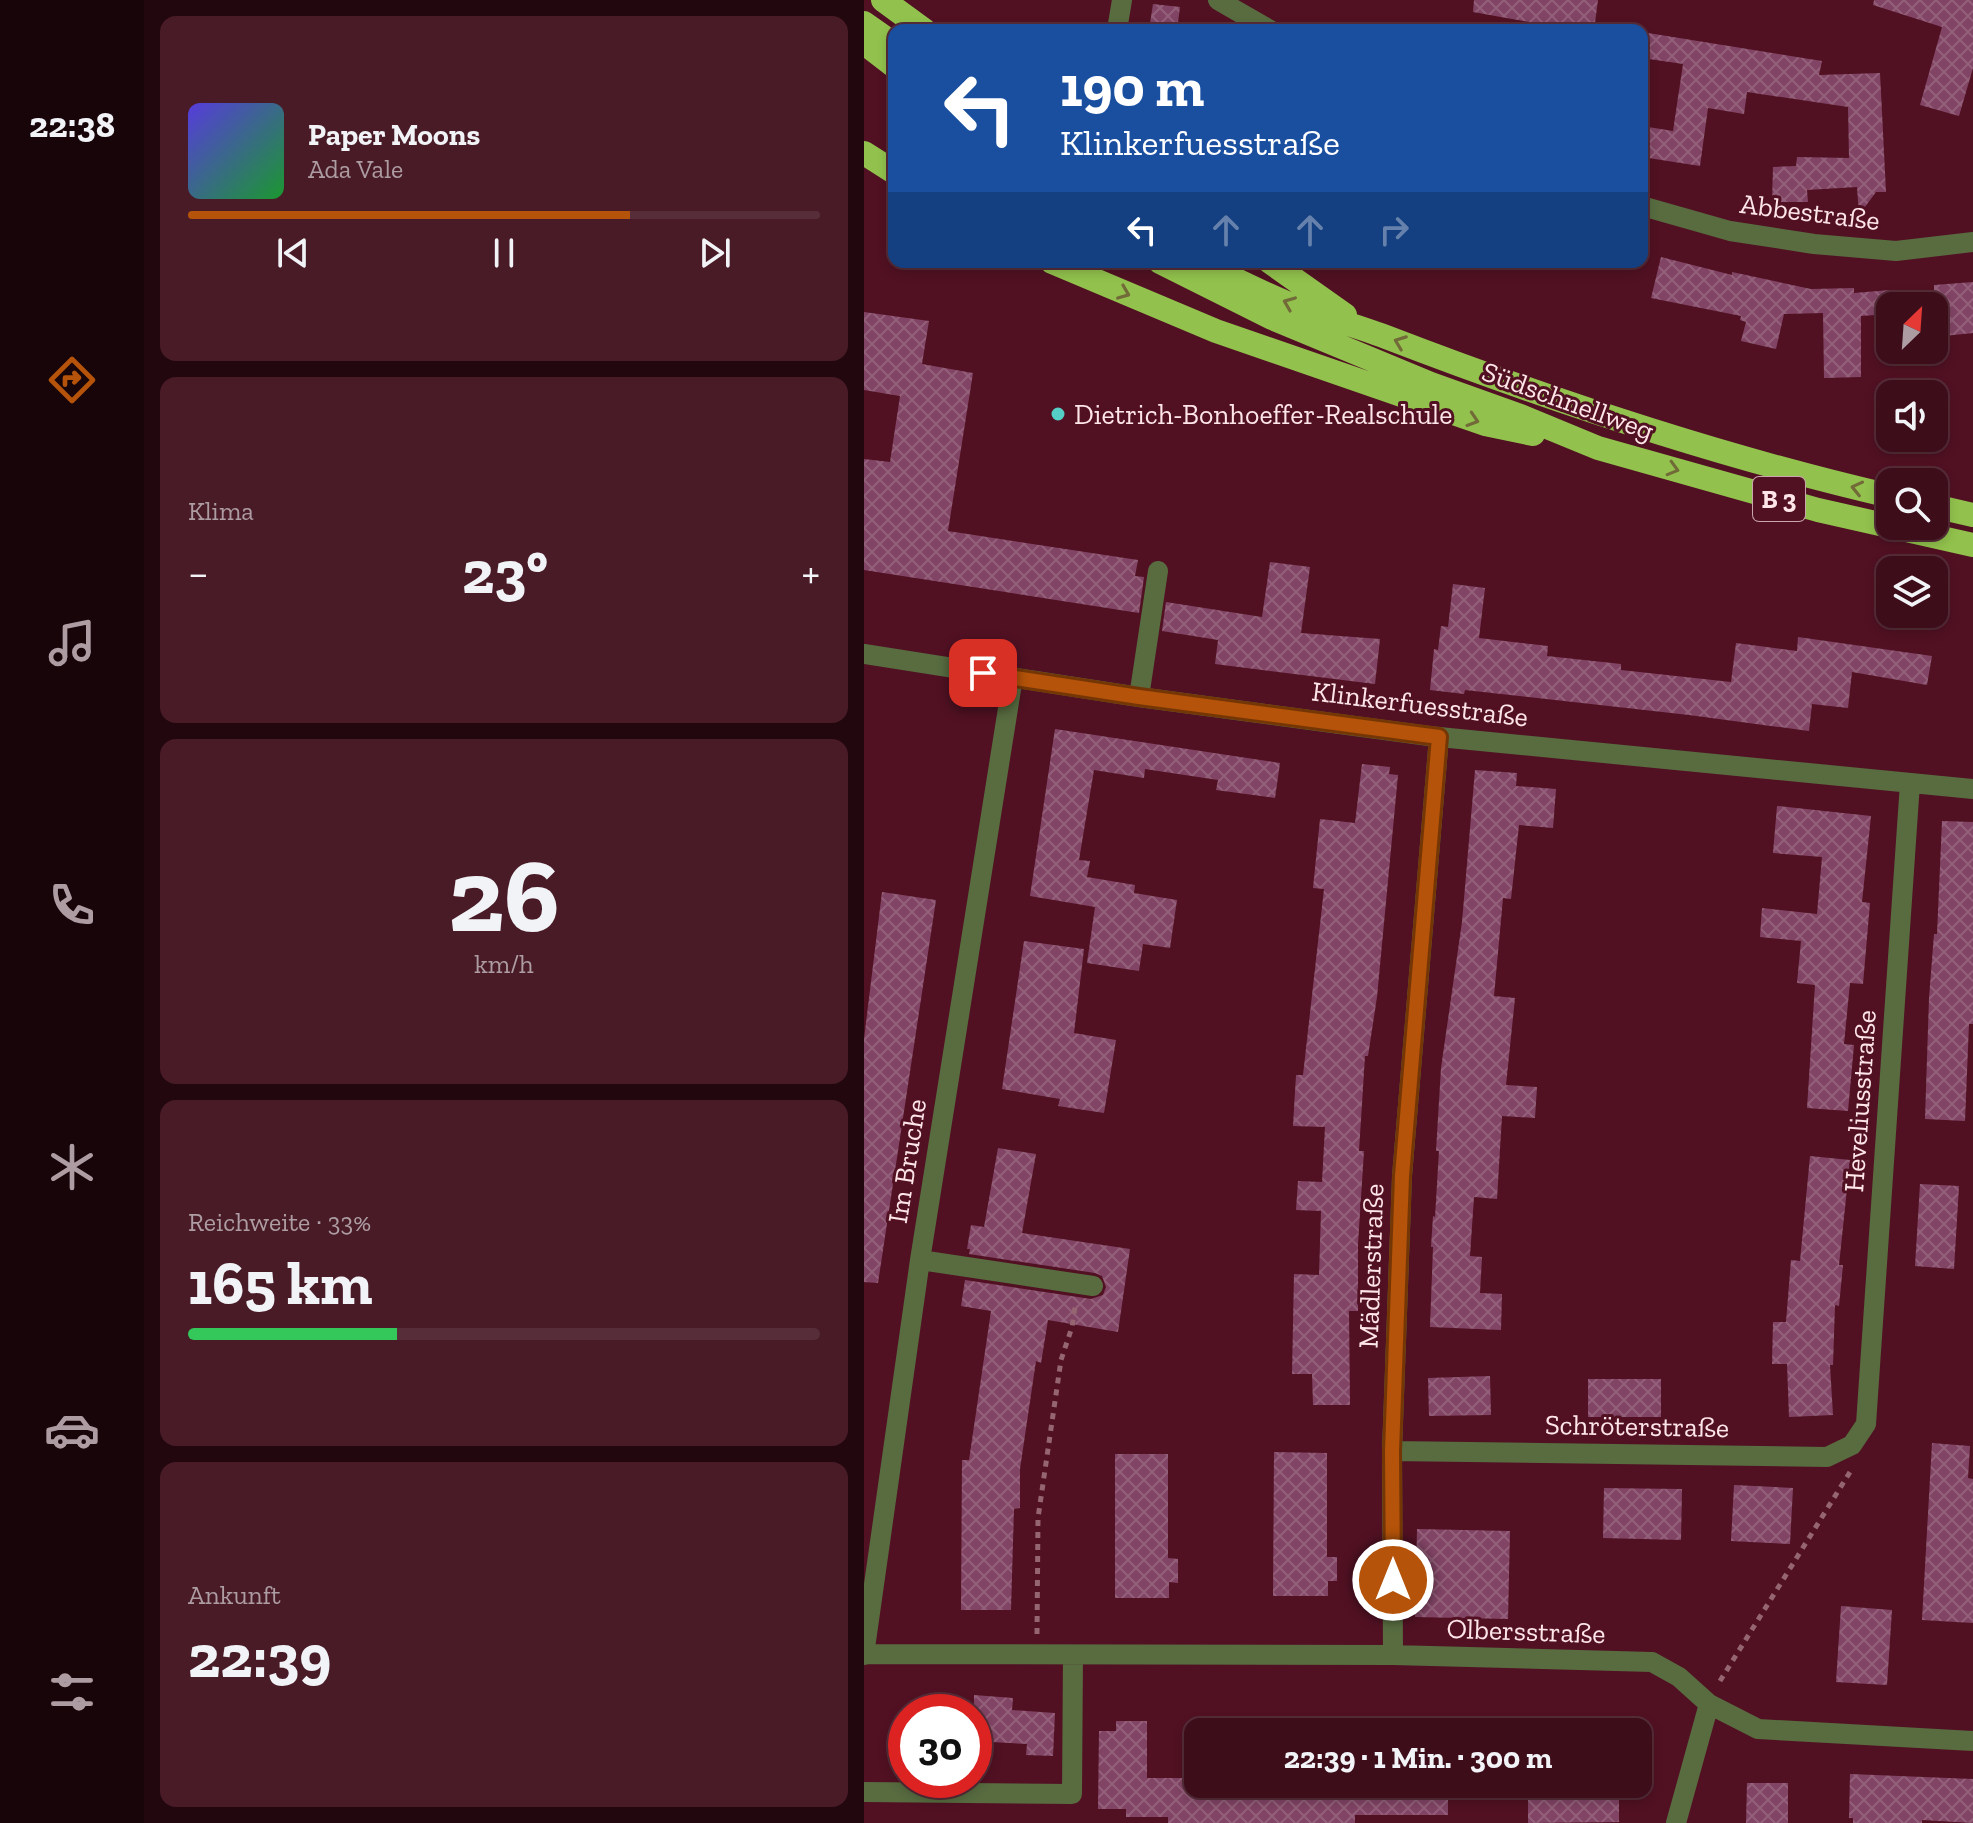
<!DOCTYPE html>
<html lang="de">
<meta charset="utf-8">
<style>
body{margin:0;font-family:"Zilla Slab",serif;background:#481b27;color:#f1f3f6;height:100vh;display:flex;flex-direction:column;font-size:30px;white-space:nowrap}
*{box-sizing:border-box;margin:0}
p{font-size:26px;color:#ad9ca2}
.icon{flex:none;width:44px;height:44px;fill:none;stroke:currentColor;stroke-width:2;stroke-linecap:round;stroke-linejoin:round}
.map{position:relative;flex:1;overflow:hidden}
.drawer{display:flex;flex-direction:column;gap:16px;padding:16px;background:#22070e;width:720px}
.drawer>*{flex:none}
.guide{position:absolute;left:24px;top:24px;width:760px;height:244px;border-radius:16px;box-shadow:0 4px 12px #0003,0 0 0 2px #562d39;background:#1a4fa0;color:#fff;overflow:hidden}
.needle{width:52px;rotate:25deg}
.fabs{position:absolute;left:1012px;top:292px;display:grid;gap:16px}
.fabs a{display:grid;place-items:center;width:72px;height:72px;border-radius:16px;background:#3d0d1a;box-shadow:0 4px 12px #0003,0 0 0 2px #562d39;font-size:40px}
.speed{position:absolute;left:24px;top:1694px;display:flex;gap:16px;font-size:40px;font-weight:700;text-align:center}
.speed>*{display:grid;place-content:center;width:104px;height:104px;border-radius:50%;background:#3d0d1a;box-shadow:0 4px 12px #0003,0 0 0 2px #562d39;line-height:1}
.speed .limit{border:12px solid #d22;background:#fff;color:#111}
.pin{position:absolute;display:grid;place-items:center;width:68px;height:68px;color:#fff;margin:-34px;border-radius:16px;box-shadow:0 4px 12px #0006}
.me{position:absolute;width:88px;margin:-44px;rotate:0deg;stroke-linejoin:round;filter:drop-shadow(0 0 6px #0008)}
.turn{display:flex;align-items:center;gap:28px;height:168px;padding:0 40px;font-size:36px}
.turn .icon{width:104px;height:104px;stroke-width:2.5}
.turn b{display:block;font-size:56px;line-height:68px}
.lanes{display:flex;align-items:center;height:76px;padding:0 40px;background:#0003;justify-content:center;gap:40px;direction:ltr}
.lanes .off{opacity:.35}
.big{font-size:60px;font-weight:700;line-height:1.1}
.drawer .card{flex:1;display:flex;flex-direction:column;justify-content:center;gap:12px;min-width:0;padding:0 28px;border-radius:16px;background:#481b27}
.drawer .dial{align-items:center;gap:0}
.dial b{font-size:104px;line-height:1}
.song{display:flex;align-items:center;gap:24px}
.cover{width:96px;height:96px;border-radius:12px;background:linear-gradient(135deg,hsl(250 70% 55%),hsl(130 70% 35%))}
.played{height:8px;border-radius:4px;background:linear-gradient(90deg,#b45309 70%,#562d39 70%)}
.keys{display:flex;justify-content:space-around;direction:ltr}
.heat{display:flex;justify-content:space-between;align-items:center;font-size:44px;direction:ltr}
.charge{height:12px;border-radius:6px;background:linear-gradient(90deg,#34c759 33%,#562d39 0)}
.trip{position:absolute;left:320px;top:1718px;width:468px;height:80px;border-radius:16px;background:#3d0d1a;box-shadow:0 4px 12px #0003,0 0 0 2px #562d39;font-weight:700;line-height:80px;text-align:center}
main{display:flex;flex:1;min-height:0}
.tab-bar{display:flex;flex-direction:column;width:144px;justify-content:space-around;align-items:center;background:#18050a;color:#ad9ca2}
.tab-bar .icon{width:56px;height:56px}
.tab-bar .active{color:#b45309}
.tab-bar b{font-size:36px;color:#f1f3f6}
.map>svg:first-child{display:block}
</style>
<main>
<nav class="tab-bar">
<b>22:38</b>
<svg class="icon active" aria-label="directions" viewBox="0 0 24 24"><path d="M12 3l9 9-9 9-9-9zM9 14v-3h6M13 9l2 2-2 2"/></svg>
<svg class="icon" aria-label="music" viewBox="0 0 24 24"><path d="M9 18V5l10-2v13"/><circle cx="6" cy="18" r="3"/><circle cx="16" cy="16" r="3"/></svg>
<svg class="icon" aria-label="phone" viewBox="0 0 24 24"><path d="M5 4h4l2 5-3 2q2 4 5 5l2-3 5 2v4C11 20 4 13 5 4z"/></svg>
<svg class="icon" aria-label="climate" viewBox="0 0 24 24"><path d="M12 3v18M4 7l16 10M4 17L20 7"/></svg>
<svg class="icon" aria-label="car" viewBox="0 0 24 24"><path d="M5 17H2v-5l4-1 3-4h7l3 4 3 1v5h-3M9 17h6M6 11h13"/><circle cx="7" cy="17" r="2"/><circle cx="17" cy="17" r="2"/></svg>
<svg class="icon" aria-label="filters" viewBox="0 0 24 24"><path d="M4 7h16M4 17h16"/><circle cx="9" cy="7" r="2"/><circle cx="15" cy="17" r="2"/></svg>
</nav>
<section class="drawer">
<div class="card">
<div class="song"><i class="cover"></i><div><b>Paper Moons</b><p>Ada Vale</p></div></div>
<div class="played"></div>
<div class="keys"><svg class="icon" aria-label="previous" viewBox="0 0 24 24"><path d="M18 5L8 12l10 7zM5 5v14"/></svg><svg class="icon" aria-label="pause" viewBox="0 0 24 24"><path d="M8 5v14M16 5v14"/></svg><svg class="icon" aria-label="next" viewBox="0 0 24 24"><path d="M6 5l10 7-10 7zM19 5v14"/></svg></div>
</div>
<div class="card"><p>Klima</p>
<div class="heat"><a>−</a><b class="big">23°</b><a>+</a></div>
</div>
<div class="card dial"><b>26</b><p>km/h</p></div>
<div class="card"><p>Reichweite · 33%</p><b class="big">165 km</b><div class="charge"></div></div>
<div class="card"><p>Ankunft</p><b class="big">22:39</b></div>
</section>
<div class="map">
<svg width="1109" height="1823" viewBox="0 0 1109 1823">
<defs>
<pattern id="building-cross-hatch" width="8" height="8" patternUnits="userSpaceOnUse" patternTransform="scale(2)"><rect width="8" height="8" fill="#814464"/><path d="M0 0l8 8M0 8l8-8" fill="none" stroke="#945f7a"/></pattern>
</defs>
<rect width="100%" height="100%" fill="#511123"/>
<path fill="url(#building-cross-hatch)" d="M 610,0 L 734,0 L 730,30 L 688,30 L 688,26 L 609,12 Z
M 1010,0 L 1109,0 L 1109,68 L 1095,116 L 1056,105 L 1078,27 L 1009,5 Z
M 289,4 L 316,7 L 313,30 L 285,30 Z
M 778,32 L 958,61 L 955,75 L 1016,73 L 1022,192 L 1012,192 L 995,215 L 993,187 L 943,190 L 944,202 L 908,202 L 909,167 L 932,166 L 933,157 L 985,158 L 984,107 L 883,92 L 880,114 L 844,108 L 836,166 L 778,157 L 778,126 L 809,131 L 819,64 L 778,58 Z
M 797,257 L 868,275 L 868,272 L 947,289 L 990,288 L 990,293 L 1026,290 L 1026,314 L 997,316 L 997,377 L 960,378 L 959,313 L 920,314 L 912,349 L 877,341 L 882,322 L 876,320 L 877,316 L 787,298 Z
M 1109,282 L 1109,333 L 1070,337 L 1070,285 Z
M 0,312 L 65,321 L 58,364 L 109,373 L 84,531 L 274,560 L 271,576 L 280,577 L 275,613 L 0,570 L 0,459 L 26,462 L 36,396 L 0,390 Z
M 406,562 L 446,567 L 437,633 L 516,639 L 511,684 L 351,664 L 354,640 L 298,631 L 302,602 L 398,617 Z
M 589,584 L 621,588 L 615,638 L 684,646 L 683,656 L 757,664 L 757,670 L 867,682 L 872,643 L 933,651 L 934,637 L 1068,656 L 1063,685 L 988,672 L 984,708 L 948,704 L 945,731 L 825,715 L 601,690 L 600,694 L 566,690 L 570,649 L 574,650 L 577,626 L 584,627 Z
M 191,729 L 416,763 L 411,798 L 352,790 L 354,780 L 281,769 L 280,778 L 230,770 L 215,860 L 226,861 L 223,877 L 271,885 L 270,893 L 313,900 L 306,948 L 279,944 L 275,971 L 223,963 L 231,907 L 166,896 Z
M 498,764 L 526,767 L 525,774 L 534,775 L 513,997 L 504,1056 L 501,1056 L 495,1151 L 500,1151 L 494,1244 L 494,1311 L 485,1311 L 486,1405 L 449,1405 L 448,1374 L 428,1374 L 430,1274 L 455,1275 L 457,1211 L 432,1210 L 434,1181 L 458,1182 L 461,1127 L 429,1126 L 432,1075 L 439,1075 L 460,889 L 449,888 L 456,819 L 491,823 Z
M 611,770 L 653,773 L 652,786 L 692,789 L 689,828 L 655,825 L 647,899 L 639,898 L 630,996 L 651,998 L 642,1085 L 673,1087 L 671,1118 L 638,1116 L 633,1199 L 610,1197 L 606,1256 L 618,1257 L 616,1293 L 638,1294 L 637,1330 L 566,1327 L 569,1247 L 567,1247 L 569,1216 L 571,1217 L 575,1151 L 572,1151 L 577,1068 L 598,922 Z
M 913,806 L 1007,816 L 998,902 L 1006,903 L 999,984 L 986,983 L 980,1044 L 990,1045 L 984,1111 L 943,1108 L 951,985 L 933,983 L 937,941 L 896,937 L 898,908 L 953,914 L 958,857 L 909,853 Z
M 1078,821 L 1109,822 L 1109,1024 L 1105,1024 L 1101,1121 L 1061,1119 L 1065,998 L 1070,934 L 1073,934 Z
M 18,892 L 72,900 L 14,1283 L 0,1282 L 0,1039 Z
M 160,941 L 220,949 L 210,1033 L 252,1040 L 240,1113 L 194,1106 L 196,1099 L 138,1089 Z
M 134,1148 L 172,1154 L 158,1233 L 266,1249 L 254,1332 L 184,1320 L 177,1363 L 172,1361 L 156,1469 L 156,1508 L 150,1509 L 147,1610 L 97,1610 L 98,1460 L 105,1460 L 127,1311 L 97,1306 L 101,1280 L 227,1299 L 239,1295 L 242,1287 L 238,1276 L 231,1273 L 105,1254 L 106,1249 L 103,1249 L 107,1225 L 120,1227 Z
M 946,1156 L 986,1160 L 975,1265 L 979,1265 L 975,1306 L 971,1305 L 969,1365 L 966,1365 L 969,1415 L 925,1417 L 923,1364 L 908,1364 L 909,1322 L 922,1322 L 927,1260 L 936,1261 Z
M 1056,1184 L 1095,1186 L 1090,1269 L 1051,1266 Z
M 626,1376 L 627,1415 L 565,1416 L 564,1378 Z
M 724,1379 L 797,1379 L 797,1417 L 724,1417 Z
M 1068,1443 L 1106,1446 L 1104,1478 L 1109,1479 L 1109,1623 L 1058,1620 Z
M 410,1452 L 463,1453 L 463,1557 L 473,1557 L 473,1581 L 464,1581 L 464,1596 L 409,1596 Z
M 251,1454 L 304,1454 L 304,1558 L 314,1559 L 314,1583 L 305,1582 L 305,1598 L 251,1598 Z
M 870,1485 L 929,1488 L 926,1544 L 867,1541 Z
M 740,1488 L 818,1489 L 817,1540 L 739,1538 Z
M 553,1529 L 646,1531 L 644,1619 L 551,1617 Z
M 977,1606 L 1028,1610 L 1023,1685 L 972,1682 Z
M 110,1695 L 149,1698 L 148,1710 L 191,1713 L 189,1756 L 162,1755 L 163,1744 L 110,1741 Z
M 252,1721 L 283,1721 L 283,1778 L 334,1778 L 334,1784 L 584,1784 L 584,1815 L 491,1815 L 491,1823 L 304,1823 L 304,1817 L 262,1817 L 262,1809 L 234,1809 L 235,1731 L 252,1731 Z
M 986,1774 L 1109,1779 L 1109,1823 L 1058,1820 L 1058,1823 L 989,1823 L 989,1818 L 985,1818 Z
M 883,1783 L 924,1783 L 924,1823 L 882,1823 Z
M 664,1784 L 749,1784 L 749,1786 L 755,1787 L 755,1822 L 664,1823 Z"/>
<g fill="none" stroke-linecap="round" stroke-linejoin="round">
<path stroke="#956571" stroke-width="5" stroke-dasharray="6 6" stroke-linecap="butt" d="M 173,1634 L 174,1518 L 197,1360 L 208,1327 L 211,1307
M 856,1681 L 986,1472"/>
<path stroke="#586c40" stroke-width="20" d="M 354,0 L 406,30
M 253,30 L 258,0
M 778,206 L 866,231 L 950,244 L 1032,251 L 1109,242
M 0,654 L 275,697 L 565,736 L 1109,789
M 275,697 L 294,571
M 56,1260 L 229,1286
M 528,1451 L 963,1457 L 988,1445 L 1002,1424 L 1046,783
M 0,1654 L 529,1655 L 788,1662 L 815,1677 L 845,1704 L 894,1729 L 1109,1741
M 0,1655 L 56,1260 L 149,677
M 529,1655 L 528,1451 L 538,1176 L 575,737
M 0,1792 L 208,1794 L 209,1655
M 812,1823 L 845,1704"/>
<path stroke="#92c24d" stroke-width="24" d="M 19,0 L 60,30
M 0,23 L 30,44
M 0,43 L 30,66
M 0,153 L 30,172
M 188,262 L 352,331 L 621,424 L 669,434
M 296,262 L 408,318 L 567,384 L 659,417 L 734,448 L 954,510 L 1109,545
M 336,262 C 368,278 401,295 435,308 C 464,318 493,326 522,337 C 686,400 854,456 1026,496
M 406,262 L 481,315
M 1070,506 L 1109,515"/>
</g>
<defs><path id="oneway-chevron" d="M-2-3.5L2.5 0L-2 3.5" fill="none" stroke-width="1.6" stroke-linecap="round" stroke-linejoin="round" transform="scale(2)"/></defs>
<g stroke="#726a38">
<use href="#oneway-chevron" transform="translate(260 293) rotate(22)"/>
<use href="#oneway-chevron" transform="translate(425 303) rotate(-158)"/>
<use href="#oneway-chevron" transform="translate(536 342) rotate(-159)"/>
<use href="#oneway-chevron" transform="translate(609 420) rotate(18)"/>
<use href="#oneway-chevron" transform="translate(809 469) rotate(16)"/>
<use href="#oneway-chevron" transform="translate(993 488) rotate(-167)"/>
</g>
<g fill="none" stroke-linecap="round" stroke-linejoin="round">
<defs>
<path id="route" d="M 119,673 L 275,697 L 575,737 L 538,1176 L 528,1451 L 529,1580"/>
</defs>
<use href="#route" stroke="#753606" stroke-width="20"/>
<use href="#route" stroke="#b45309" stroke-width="14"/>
</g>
<circle fill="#55cec5" stroke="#511123" stroke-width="3" cx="194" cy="414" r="8"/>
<g text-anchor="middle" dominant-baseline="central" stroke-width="6" stroke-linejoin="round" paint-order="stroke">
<rect fill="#511123" stroke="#caa5ad" stroke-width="2" x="889" y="477" width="52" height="44" rx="6"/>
<g font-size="26" font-weight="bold" fill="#fee5e8">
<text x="915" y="499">B 3</text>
</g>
<g font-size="28" fill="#fee5e8" stroke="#511123">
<text transform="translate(946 212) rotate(7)">Abbestraße</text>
<text transform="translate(704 401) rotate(20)">Südschnellweg</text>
<text transform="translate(556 704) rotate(7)">Klinkerfuesstraße</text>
<text transform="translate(996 1101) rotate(-86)">Heveliusstraße</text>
<text transform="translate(43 1161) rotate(-81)">Im Bruche</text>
<text transform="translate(507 1266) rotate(-88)">Mädlerstraße</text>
<text transform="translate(773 1426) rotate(1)">Schröterstraße</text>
<text transform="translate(662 1631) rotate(2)">Olbersstraße</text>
</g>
<g font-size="28" fill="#fee5e8" stroke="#511123" text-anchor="start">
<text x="210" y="414">Dietrich-Bonhoeffer-Realschule</text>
</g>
</g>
</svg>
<div class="fabs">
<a><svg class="needle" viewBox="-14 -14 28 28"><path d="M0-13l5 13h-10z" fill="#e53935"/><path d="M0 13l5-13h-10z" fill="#ad9ca2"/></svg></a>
<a><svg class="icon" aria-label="sound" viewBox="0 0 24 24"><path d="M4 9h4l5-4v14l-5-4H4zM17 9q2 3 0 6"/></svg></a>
<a><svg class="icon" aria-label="search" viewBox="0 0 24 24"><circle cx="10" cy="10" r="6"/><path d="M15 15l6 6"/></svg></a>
<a><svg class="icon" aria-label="layers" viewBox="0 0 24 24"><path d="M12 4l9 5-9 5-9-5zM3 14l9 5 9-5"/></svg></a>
</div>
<div class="speed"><div class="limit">30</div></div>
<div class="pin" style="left:119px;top:673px;background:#d93025"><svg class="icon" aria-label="arrive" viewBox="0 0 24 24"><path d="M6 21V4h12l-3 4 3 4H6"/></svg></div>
<svg class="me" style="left:529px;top:1580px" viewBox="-20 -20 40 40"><circle r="17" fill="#b45309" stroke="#fff" stroke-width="3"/><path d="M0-11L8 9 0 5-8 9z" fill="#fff"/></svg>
<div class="trip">22:39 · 1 Min. · 300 m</div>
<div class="guide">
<div class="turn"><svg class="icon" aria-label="left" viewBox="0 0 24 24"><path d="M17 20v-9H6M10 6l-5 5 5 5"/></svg><div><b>190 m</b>Klinkerfuesstraße</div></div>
<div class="lanes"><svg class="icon" aria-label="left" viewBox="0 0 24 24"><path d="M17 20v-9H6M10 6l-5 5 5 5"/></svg><svg class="icon off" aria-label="ahead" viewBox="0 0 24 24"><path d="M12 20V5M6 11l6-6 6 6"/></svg><svg class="icon off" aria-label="ahead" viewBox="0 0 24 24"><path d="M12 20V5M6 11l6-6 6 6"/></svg><svg class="icon off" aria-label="right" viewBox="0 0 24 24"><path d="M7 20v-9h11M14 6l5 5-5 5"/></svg></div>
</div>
</div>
</main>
